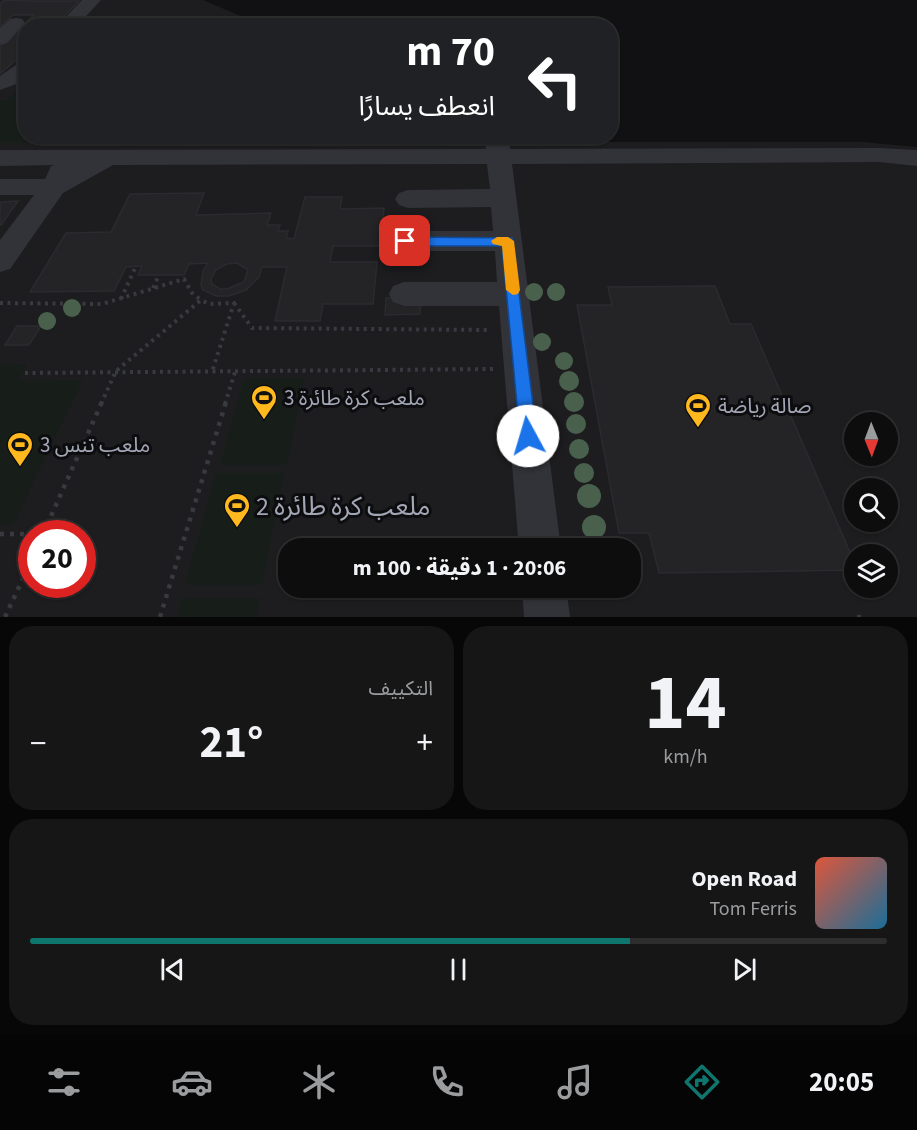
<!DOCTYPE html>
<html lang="ar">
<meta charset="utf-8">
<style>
body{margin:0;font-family:"Source Sans 3","Noto Sans Arabic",sans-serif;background:#161617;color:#f1f3f6;direction:rtl;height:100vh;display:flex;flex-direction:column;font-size:22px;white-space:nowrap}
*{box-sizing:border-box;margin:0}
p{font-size:20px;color:#9a9c9e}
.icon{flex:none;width:33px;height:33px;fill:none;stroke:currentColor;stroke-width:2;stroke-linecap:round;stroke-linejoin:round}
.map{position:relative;height:617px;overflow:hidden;direction:ltr}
.drawer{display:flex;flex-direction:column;gap:9px;padding:9px;background:#070708;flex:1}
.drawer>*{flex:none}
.top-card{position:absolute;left:18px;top:18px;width:600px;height:126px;border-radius:24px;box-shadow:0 2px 4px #0004,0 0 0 2px #2d2d2e;direction:rtl;background:#202124;color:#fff;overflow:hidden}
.needle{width:39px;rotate:179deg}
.tools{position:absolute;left:844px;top:412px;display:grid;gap:12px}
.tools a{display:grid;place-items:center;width:54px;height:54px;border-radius:50%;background:#0d0d0e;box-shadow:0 2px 4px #0004,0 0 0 2px #2d2d2e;font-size:30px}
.speed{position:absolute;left:18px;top:520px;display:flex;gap:12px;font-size:30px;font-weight:700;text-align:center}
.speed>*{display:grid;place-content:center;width:78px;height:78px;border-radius:50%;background:#0d0d0e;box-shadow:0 2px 4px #0004,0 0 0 2px #2d2d2e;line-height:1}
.speed .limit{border:9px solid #d22;background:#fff;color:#111}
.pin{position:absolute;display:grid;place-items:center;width:51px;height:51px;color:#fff;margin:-26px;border-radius:12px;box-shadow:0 3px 9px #0006}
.me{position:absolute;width:66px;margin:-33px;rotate:354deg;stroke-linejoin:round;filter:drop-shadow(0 0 4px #0008)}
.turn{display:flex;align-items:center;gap:21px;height:126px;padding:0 24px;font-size:27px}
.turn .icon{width:78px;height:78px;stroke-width:2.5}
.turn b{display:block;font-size:42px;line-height:51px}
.big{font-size:45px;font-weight:700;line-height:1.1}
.drawer .card{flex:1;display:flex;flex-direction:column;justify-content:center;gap:9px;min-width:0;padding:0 21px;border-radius:24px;background:#161617}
.drawer .dial{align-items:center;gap:0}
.dial b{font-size:78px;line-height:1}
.song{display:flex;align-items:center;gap:18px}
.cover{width:72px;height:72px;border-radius:9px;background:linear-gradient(135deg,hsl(10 70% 55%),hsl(200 70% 35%))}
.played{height:6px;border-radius:3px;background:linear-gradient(90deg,#0f766e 70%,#2d2d2e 70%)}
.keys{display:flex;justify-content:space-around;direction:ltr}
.heat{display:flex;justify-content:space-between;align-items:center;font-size:33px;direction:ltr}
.drawer .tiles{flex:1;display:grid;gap:9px;grid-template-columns:1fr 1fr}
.card:last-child{grid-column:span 2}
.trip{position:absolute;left:278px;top:538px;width:363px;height:60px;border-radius:24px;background:#0d0d0e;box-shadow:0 2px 4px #0004,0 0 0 2px #2d2d2e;font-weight:700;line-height:60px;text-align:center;direction:rtl}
.tab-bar{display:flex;height:96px;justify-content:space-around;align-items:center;background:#050506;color:#9a9c9e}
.tab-bar .icon{width:42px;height:42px}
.tab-bar .active{color:#0f766e}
.tab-bar b{font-size:27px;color:#f1f3f6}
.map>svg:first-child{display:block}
</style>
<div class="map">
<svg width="917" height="617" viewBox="0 0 917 617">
<rect width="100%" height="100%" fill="#111113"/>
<path fill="#1d1d20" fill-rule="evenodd" d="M 0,0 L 203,0 L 243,17 L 425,16 L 447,25 L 26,26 L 26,136 L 567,136 L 569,142 L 863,142 L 917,147 L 917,617 L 0,617 ZM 855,423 L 888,423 L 888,456 L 855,456 ZM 855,489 L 888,489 L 888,522 L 855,522 ZM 32,534 L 82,534 L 82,585 L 32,585 ZM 288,549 L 630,549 L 630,588 L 288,588 ZM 855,555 L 888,555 L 888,588 L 855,588 Z"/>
<path fill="#171e19" d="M 25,82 L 26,136 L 200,137 L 188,143 L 0,143 L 0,100 L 8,100 Z
M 27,364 L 18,381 L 83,380 L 13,525 L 0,525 L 0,365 Z
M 244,378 L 304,378 L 287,465 L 220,465 Z
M 216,473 L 284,473 L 262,585 L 185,585 Z
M 182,598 L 260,598 L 256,617 L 177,617 Z"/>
<path fill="#242427" stroke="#2b2b2f" stroke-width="1.5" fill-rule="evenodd" d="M 4,0 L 27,1 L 79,1 L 56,24 L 26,26 L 26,51 L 0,74 L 0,47 L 34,15 L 13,15 L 0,27 L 0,4 Z
M 386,20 L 412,20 L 412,26 L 385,26 Z
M 204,193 L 196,215 L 271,213 L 267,225 L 280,225 L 278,231 L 288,231 L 286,238 L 294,239 L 305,197 L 342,197 L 340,209 L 384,208 L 380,246 L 333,246 L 330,262 L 377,262 L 373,304 L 323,304 L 320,321 L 275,321 L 287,267 L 262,267 L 259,277 L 246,290 L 229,296 L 216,296 L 203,290 L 201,285 L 203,271 L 208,263 L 189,264 L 184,275 L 138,275 L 142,266 L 126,267 L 114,291 L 30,292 L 66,233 L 111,232 L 130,194 ZM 237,263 L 248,270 L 244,282 L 227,289 L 220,289 L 212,284 L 211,279 L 216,270 L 226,264 Z
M 18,201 L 1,225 L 0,225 L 0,202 Z
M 715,286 L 730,324 L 751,324 L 855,564 L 855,570 L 659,573 L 649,533 L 619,533 L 577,305 L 612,305 L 608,287 Z
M 421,297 L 420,314 L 385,315 L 386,298 Z
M 17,326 L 41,326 L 29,345 L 5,345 Z"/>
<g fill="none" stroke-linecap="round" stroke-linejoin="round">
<path stroke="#383a40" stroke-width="4" stroke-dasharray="3 4.5" stroke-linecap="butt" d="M 153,288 L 159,275
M 121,299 L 136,266
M 0,303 L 102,304 L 184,279 L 192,293 L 201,300
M 234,303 L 252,328 L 490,330
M 25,373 L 495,369
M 101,404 L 116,371 L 201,300 L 209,304 L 234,303 L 212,372
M 225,404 L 235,372"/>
<path stroke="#383a40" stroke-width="4.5" stroke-dasharray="4 6" stroke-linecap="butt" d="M 0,534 L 43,534
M 43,534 L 102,402
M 5,617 L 32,559
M 160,617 L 226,402
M 857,617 L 866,617"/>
<path fill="#323339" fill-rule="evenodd" d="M 82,0 L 101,0 L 77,26 L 57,26 Z
M 16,18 L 22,19 L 25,23 L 7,43 L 0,45 L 0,28 L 10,19 Z
M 334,18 L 362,22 L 364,26 L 288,26 L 290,22 Z
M 26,61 L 26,78 L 19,83 L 0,90 L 0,76 L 19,63 Z
M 485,136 L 509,136 L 510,149 L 879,148 L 917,150 L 917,166 L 879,162 L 512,164 L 561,549 L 519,549 L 499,306 L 404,306 L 393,302 L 389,294 L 393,286 L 404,282 L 497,282 L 495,251 L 405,251 L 395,248 L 391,241 L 395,234 L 405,231 L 493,231 L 491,207 L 408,208 L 399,205 L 395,199 L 399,193 L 408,190 L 490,189 L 487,164 L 113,165 L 63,193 L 10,269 L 0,272 L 0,240 L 34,195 L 0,195 L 0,179 L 45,179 L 51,166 L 55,165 L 0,166 L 0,150 L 486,149 Z
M 522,588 L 566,588 L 570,617 L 524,617 Z"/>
</g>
<g fill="#49614c">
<circle cx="534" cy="292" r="9"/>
<circle cx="556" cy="292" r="9"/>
<circle cx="72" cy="308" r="9"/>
<circle cx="47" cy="321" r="9"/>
<circle cx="542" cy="342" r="9"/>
<circle cx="564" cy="361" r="9"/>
<circle cx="569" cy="381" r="10"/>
<circle cx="574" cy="402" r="10"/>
<circle cx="576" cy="424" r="10"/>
<circle cx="579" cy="449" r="10"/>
<circle cx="584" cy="473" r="10"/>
<circle cx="589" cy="496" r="12"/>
<circle cx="594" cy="527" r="12"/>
</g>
<path fill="#1a73e8" stroke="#114b97" stroke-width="1.5" d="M 405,237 L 512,238 L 537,436 L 534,442 L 528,444 L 523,442 L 520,436 L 502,246 L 405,246 L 399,241 Z"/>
<path fill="#f59e0b" d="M 497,237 L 508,237 L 514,241 L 520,290 L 518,294 L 513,295 L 506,290 L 502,246 L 493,244 L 491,241 Z"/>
<defs>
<symbol id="stadium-pin" viewBox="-11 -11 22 30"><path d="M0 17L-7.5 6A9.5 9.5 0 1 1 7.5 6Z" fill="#ffb91e" stroke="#0d0c0e"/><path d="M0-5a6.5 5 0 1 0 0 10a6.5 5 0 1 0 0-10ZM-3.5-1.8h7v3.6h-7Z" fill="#111"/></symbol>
</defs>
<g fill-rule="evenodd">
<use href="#stadium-pin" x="249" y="383" width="30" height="40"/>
<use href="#stadium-pin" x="683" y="391" width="30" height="40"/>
<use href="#stadium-pin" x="5" y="430" width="30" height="40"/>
<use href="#stadium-pin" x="222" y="491" width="30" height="40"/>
</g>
<g text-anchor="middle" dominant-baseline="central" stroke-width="6" stroke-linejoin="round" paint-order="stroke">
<g font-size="21" fill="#a2a7b5" stroke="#0d0c0e" text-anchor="start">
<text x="284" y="398">ملعب كرة طائرة 3</text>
<text x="718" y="406">صالة رياضة</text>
<text x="40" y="445">ملعب تنس 3</text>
</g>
<g font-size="26" fill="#a2a7b5" stroke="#0d0c0e" text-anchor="start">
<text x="256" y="506">ملعب كرة طائرة 2</text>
</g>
</g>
</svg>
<div class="tools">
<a><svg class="needle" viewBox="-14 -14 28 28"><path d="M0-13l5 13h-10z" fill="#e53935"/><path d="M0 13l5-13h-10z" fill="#9a9c9e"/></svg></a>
<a><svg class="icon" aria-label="search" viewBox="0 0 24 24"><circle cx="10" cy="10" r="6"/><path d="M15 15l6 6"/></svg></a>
<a><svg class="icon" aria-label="layers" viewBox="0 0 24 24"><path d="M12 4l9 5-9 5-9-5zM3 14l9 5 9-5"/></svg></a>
</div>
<div class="speed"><div class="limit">20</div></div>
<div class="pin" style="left:405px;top:241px;background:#d93025"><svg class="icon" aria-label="arrive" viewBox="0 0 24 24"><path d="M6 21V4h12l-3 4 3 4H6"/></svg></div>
<svg class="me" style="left:528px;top:436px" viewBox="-20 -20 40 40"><circle r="19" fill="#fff"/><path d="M0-13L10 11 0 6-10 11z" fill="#1a73e8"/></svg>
<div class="trip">20:06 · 1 دقيقة · 100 m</div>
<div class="top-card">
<div class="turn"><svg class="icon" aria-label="left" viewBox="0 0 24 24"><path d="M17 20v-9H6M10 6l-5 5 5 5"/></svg><div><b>70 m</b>انعطف يسارًا</div></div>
</div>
</div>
<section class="drawer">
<div class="tiles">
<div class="card dial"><b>14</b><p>km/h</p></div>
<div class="card"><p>التكييف</p>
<div class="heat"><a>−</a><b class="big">21°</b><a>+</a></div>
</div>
<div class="card">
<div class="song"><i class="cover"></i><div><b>Open Road</b><p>Tom Ferris</p></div></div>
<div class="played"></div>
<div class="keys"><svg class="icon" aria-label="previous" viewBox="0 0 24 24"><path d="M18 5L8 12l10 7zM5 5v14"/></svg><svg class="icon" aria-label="pause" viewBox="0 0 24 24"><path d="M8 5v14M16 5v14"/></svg><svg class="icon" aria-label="next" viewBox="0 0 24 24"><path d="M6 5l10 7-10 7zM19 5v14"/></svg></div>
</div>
</div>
</section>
<nav class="tab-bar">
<b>20:05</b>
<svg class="icon active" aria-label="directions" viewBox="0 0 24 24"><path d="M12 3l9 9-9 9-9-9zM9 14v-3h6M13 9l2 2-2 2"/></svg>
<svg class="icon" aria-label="music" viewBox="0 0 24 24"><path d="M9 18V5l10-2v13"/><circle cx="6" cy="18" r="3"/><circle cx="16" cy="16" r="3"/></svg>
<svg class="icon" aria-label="phone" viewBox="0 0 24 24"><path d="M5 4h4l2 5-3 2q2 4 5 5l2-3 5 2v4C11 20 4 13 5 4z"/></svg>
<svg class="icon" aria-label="climate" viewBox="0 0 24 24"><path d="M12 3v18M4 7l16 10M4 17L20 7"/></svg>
<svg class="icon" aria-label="car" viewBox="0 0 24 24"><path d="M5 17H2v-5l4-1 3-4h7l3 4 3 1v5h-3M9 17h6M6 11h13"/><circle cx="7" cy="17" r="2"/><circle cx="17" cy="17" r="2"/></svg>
<svg class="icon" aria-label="filters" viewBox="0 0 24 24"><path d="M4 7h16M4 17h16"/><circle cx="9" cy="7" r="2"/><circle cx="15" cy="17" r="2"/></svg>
</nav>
